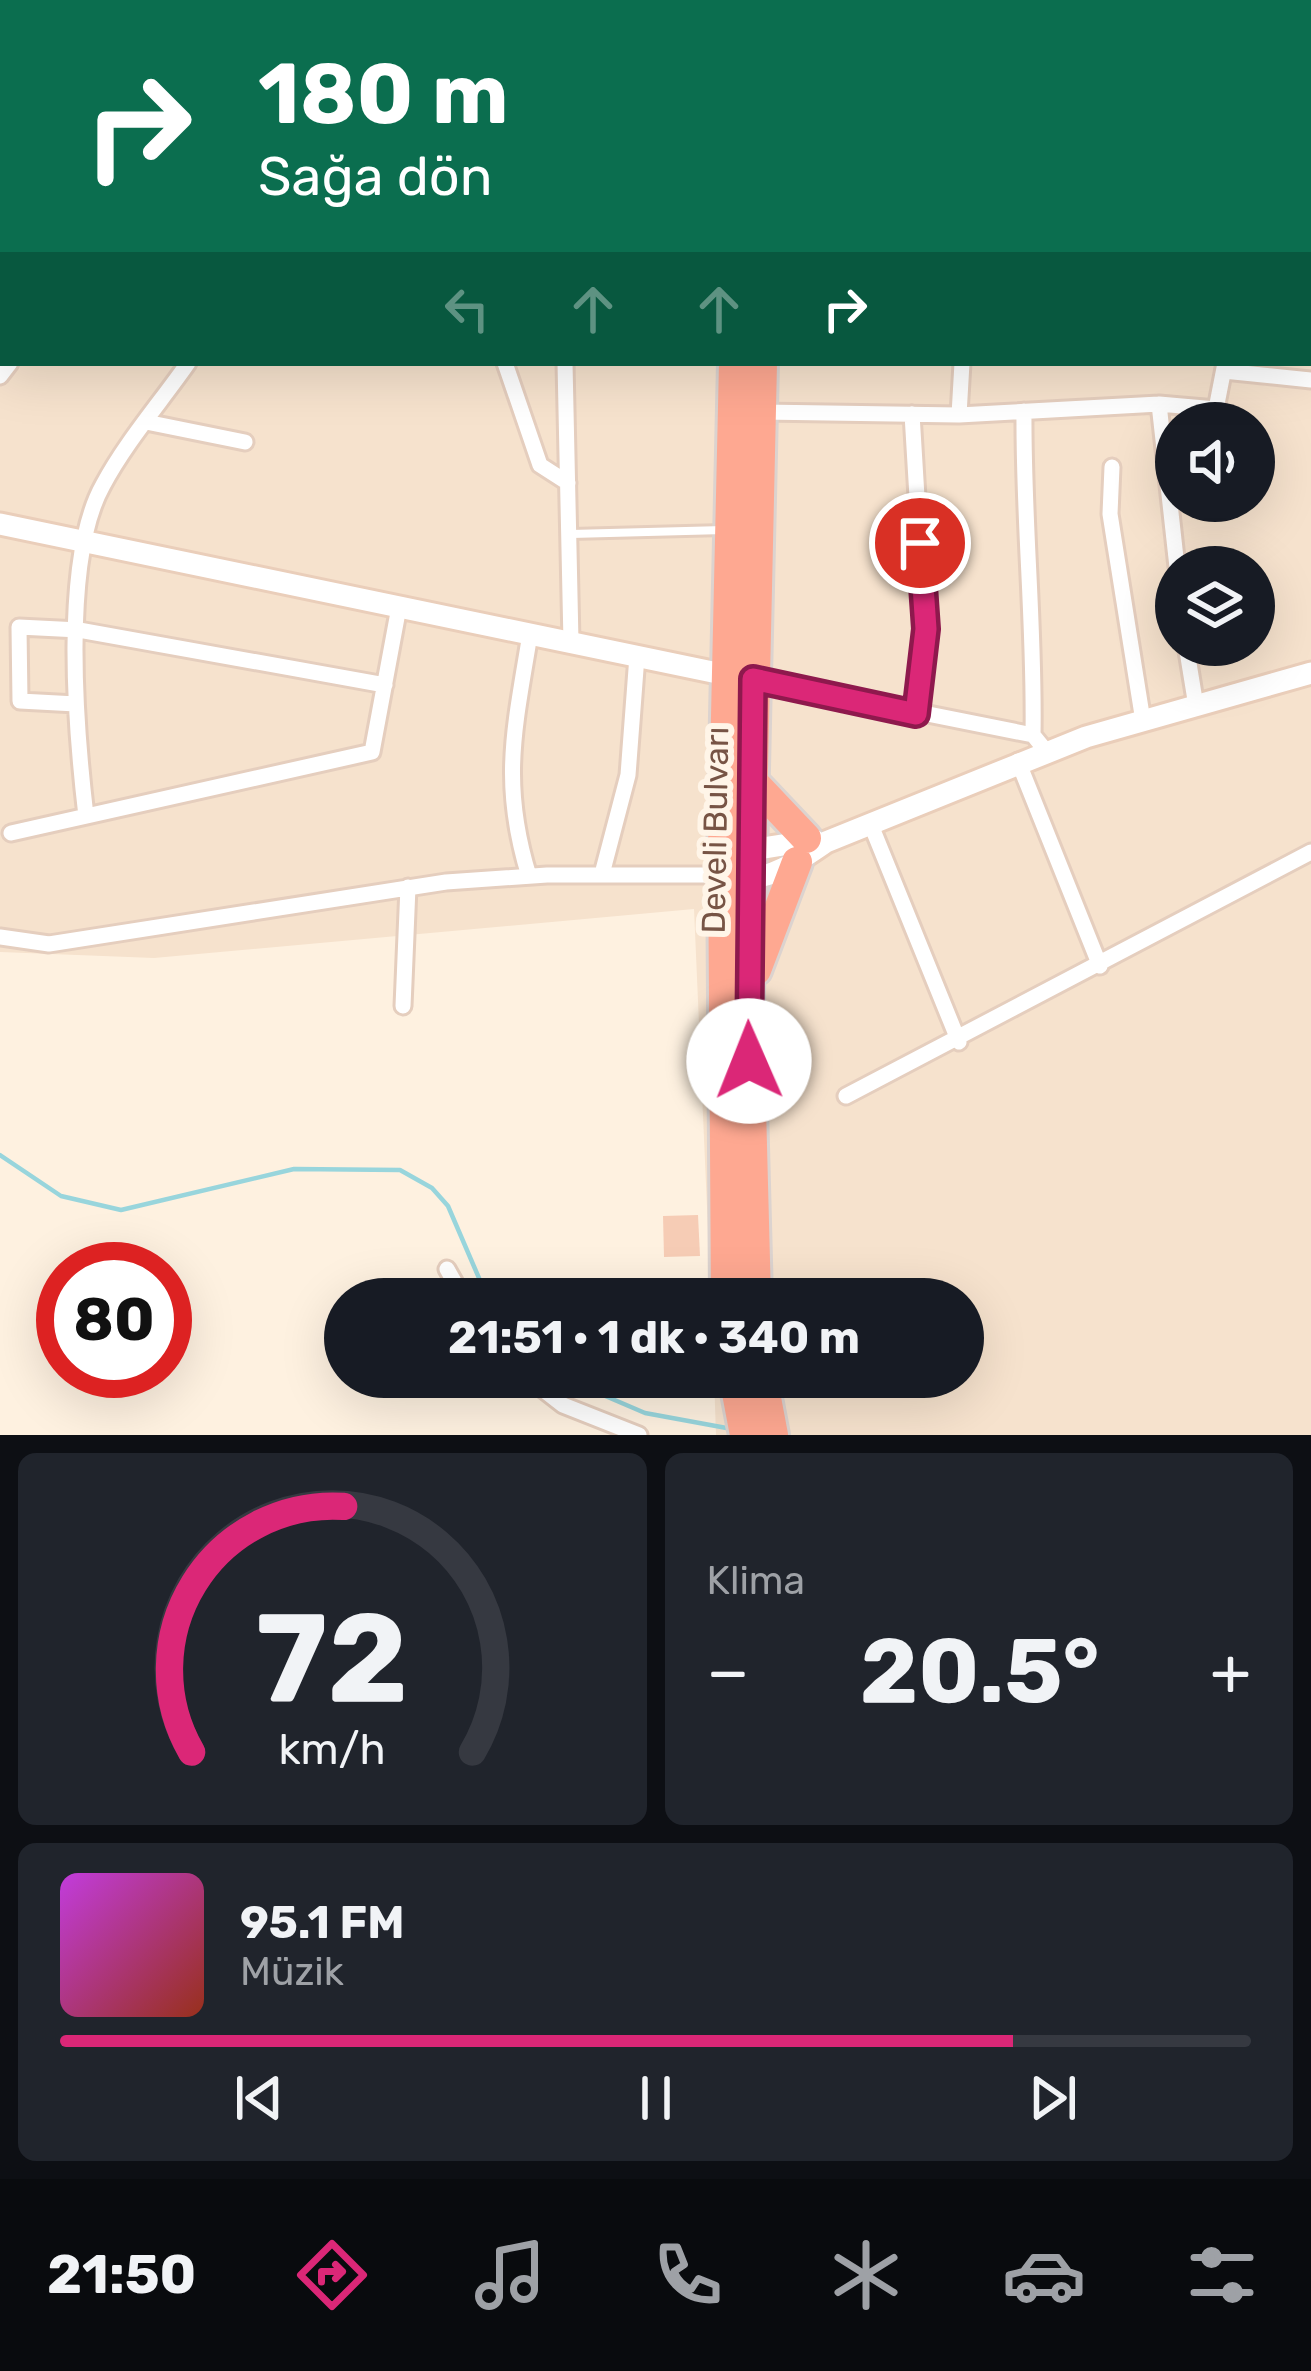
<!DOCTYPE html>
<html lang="tr">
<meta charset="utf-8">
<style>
body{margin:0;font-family:Rubik,sans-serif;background:#20242c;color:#f1f3f6;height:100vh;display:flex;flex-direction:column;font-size:45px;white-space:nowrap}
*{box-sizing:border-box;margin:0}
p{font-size:39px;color:#9ea1a6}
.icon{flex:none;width:66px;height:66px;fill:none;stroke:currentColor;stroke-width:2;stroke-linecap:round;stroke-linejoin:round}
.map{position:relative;height:1435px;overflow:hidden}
.drawer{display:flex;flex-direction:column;gap:18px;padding:18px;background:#0d0f14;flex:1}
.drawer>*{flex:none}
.hud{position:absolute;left:0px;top:0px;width:1311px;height:366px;box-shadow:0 12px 48px #0002;background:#0b6e4f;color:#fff;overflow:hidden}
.buttons{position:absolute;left:1155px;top:402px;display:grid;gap:24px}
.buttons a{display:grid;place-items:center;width:120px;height:120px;border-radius:50%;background:#171b24;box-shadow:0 12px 48px #0002;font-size:60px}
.speed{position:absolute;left:36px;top:1242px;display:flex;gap:24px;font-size:60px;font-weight:700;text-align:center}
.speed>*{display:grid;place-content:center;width:156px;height:156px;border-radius:50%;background:#171b24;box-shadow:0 12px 48px #0002;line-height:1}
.speed .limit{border:18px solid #d22;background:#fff;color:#111}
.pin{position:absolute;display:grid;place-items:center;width:102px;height:102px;color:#fff;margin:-51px;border:6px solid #fff;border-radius:50%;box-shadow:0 3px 12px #0007}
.me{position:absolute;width:132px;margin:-66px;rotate:359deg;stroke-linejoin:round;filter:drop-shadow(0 0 9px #0008)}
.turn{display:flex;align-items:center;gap:42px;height:252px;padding:0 60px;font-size:54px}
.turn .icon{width:156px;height:156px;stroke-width:2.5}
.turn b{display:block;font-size:84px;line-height:102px}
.lanes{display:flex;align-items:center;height:114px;padding:0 60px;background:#0003;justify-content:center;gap:60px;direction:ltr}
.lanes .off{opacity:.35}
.big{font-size:90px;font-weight:700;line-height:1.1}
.drawer .card{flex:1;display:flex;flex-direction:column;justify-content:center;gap:18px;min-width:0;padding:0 42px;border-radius:18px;background:#20242c}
.drawer .dial{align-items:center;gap:0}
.dial svg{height:312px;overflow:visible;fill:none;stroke:#363941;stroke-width:7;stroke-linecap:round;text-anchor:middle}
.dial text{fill:#f1f3f6;stroke:none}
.song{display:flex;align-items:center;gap:36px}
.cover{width:144px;height:144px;border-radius:18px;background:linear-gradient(135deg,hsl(290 70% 55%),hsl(10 70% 35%))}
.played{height:12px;border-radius:6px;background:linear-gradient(90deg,#db2777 80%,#363941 80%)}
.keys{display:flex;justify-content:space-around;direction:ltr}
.heat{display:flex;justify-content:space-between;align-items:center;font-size:66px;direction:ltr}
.drawer .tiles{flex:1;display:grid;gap:18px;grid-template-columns:1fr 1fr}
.card:last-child{grid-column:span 2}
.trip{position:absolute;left:324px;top:1278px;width:660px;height:120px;border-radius:60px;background:#171b24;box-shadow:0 12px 48px #0002;font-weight:700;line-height:120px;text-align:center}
.tabs{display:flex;height:192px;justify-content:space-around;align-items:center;background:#090b0e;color:#9ea1a6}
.tabs .icon{width:84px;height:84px}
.tabs .active{color:#db2777}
.tabs b{font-size:54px;color:#f1f3f6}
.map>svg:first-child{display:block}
</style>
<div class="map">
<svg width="1311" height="1435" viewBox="0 0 1311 1435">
<rect width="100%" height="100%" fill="#fef1e0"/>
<path fill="#f6e2cd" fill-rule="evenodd" d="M 0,0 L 1311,0 L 1311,1435 L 716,1435 L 714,1377 L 963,1377 L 963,1299 L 711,1299 L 694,909 L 154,958 L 0,952 ZM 3,3 L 1308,3 L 1308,363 L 3,363 ZM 1176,423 L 1254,423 L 1254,501 L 1176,501 ZM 1176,567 L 1254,567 L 1254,645 L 1176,645 Z"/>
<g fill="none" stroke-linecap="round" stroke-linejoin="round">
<path stroke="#98d5dc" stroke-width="4.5" d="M 0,1155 L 61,1196 L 121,1210 L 294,1169 L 400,1170 L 432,1188 L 448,1206 L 488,1299
M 561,1377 L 645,1413 L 732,1429"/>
</g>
<path fill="#f6ccb5" d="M 698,1215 L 700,1256 L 664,1257 L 663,1216 Z"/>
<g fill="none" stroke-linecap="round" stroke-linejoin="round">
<defs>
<path id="lane" d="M 571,534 L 724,530"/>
<path id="street" d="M 374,0 L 375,3
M 1199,0 L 1229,3
M 250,3 L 251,0
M 566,3 L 566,0
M 987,3 L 987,0
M 1268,3 L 1269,0
M 1308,136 L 1311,137
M 505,363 L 540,465 L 568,483
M 565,363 L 571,642
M 1224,371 L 1311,380
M 0,376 L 10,363
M 1159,404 L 1177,567
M 1024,411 C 1023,520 1035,627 1033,735 L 1046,751
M 761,412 L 959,415 L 1159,404 L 1216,409 L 1225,363
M 912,414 L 925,629 L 916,714
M 959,415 L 962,363
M 146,422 L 245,442
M 1112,467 L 1110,514 L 1143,721
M 1186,645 L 1196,706
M 753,679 L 1033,735
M 76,704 L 20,701 L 19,627 L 79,630 L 385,685
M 1018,761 L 1100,966
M 86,816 C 76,731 61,560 103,485 C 126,442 160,403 188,363
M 871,825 L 959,1042
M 11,833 L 372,752 L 399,607
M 602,874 L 628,775 L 637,656
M 529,876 C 500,782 515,727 530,634
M 0,937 L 49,944 L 446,882 L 547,875 L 723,875
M 403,1006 L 408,887
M 846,1096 L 1311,852
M 447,1269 L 464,1299
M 527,1377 L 563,1405 L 639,1435"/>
<path id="secondary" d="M 0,524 L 727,675
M 742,858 L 751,850 L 814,840
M 739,877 C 768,883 803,858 826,842 L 1086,737 L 1311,673"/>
<path id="highway" d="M 738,3 L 738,0
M 766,3 L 766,0
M 752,781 L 806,838
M 756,970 L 797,862
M 726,1299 L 723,849 L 734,363
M 756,1299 L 748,993 L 762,363
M 734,1377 L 745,1435
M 762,1377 L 773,1435"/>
</defs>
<use href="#lane" stroke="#e5cebe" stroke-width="14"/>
<use href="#street" stroke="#e5cebe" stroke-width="21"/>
<use href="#secondary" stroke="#eaceba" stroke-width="27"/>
<use href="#highway" stroke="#dcd3cf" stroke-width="36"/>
<use href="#lane" stroke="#fff" stroke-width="8"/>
<use href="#street" stroke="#fff" stroke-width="15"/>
<use href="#secondary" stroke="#fff" stroke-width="21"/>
<use href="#highway" stroke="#fea891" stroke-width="30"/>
</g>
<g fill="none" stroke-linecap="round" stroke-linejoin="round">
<defs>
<path id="route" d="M 749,1061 L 753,679 L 916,714 L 926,629 L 920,543"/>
</defs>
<use href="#route" stroke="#8e194d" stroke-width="30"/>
<use href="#route" stroke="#db2777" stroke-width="21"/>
</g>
<g text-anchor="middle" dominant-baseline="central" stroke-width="12" stroke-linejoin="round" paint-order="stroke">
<g font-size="33" fill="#775445" stroke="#fff5e8">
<text transform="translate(715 830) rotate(-89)">Develi Bulvarı</text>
</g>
</g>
</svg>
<div class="buttons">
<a><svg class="icon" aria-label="sound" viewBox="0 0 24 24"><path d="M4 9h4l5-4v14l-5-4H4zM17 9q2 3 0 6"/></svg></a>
<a><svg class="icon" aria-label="layers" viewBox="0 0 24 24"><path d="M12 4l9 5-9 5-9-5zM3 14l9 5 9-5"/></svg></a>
</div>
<div class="speed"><div class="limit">80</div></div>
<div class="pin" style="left:920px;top:543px;background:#d93025"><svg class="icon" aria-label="arrive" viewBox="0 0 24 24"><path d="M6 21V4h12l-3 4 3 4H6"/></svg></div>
<svg class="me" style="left:749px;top:1061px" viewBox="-20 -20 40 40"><circle r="19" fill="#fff"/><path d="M0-13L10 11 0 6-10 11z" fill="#db2777"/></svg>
<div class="trip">21:51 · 1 dk · 340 m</div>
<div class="hud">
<div class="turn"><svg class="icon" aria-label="right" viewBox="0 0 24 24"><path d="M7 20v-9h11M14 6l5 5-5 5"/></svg><div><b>180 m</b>Sağa dön</div></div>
<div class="lanes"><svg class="icon off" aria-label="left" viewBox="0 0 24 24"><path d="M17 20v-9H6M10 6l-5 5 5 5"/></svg><svg class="icon off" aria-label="ahead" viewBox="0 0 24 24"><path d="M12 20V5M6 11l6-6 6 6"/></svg><svg class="icon off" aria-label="ahead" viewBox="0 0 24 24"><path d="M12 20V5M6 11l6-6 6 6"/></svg><svg class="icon" aria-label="right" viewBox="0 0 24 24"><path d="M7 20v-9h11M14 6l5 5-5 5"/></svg></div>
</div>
</div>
<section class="drawer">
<div class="tiles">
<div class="card dial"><svg viewBox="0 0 100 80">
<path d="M14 69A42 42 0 1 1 86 69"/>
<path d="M14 69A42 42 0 0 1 53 6" stroke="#db2777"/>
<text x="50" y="56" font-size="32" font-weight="700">72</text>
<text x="50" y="72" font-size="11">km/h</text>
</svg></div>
<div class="card"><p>Klima</p>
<div class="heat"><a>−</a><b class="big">20.5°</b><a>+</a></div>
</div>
<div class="card">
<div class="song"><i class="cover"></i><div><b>95.1 FM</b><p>Müzik</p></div></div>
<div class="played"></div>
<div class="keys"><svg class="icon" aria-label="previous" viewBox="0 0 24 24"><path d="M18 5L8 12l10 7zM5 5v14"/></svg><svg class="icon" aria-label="pause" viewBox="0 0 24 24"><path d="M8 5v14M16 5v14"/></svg><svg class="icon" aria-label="next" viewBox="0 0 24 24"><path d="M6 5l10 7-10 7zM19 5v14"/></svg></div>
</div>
</div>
</section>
<nav class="tabs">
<b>21:50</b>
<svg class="icon active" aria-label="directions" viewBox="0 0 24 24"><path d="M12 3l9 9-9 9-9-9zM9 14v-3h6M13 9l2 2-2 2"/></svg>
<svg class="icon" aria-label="music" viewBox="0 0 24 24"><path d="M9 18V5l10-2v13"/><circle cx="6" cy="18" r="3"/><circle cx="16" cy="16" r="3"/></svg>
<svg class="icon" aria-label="phone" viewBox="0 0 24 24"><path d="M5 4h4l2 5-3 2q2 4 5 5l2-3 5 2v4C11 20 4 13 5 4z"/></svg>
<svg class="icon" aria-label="climate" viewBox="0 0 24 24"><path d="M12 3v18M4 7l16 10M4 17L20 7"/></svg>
<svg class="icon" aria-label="car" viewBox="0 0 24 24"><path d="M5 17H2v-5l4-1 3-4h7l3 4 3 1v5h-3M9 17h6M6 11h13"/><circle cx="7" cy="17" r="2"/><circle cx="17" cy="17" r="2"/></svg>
<svg class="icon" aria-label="filters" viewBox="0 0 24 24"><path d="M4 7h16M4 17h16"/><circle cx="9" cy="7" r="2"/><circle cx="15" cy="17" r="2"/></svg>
</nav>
